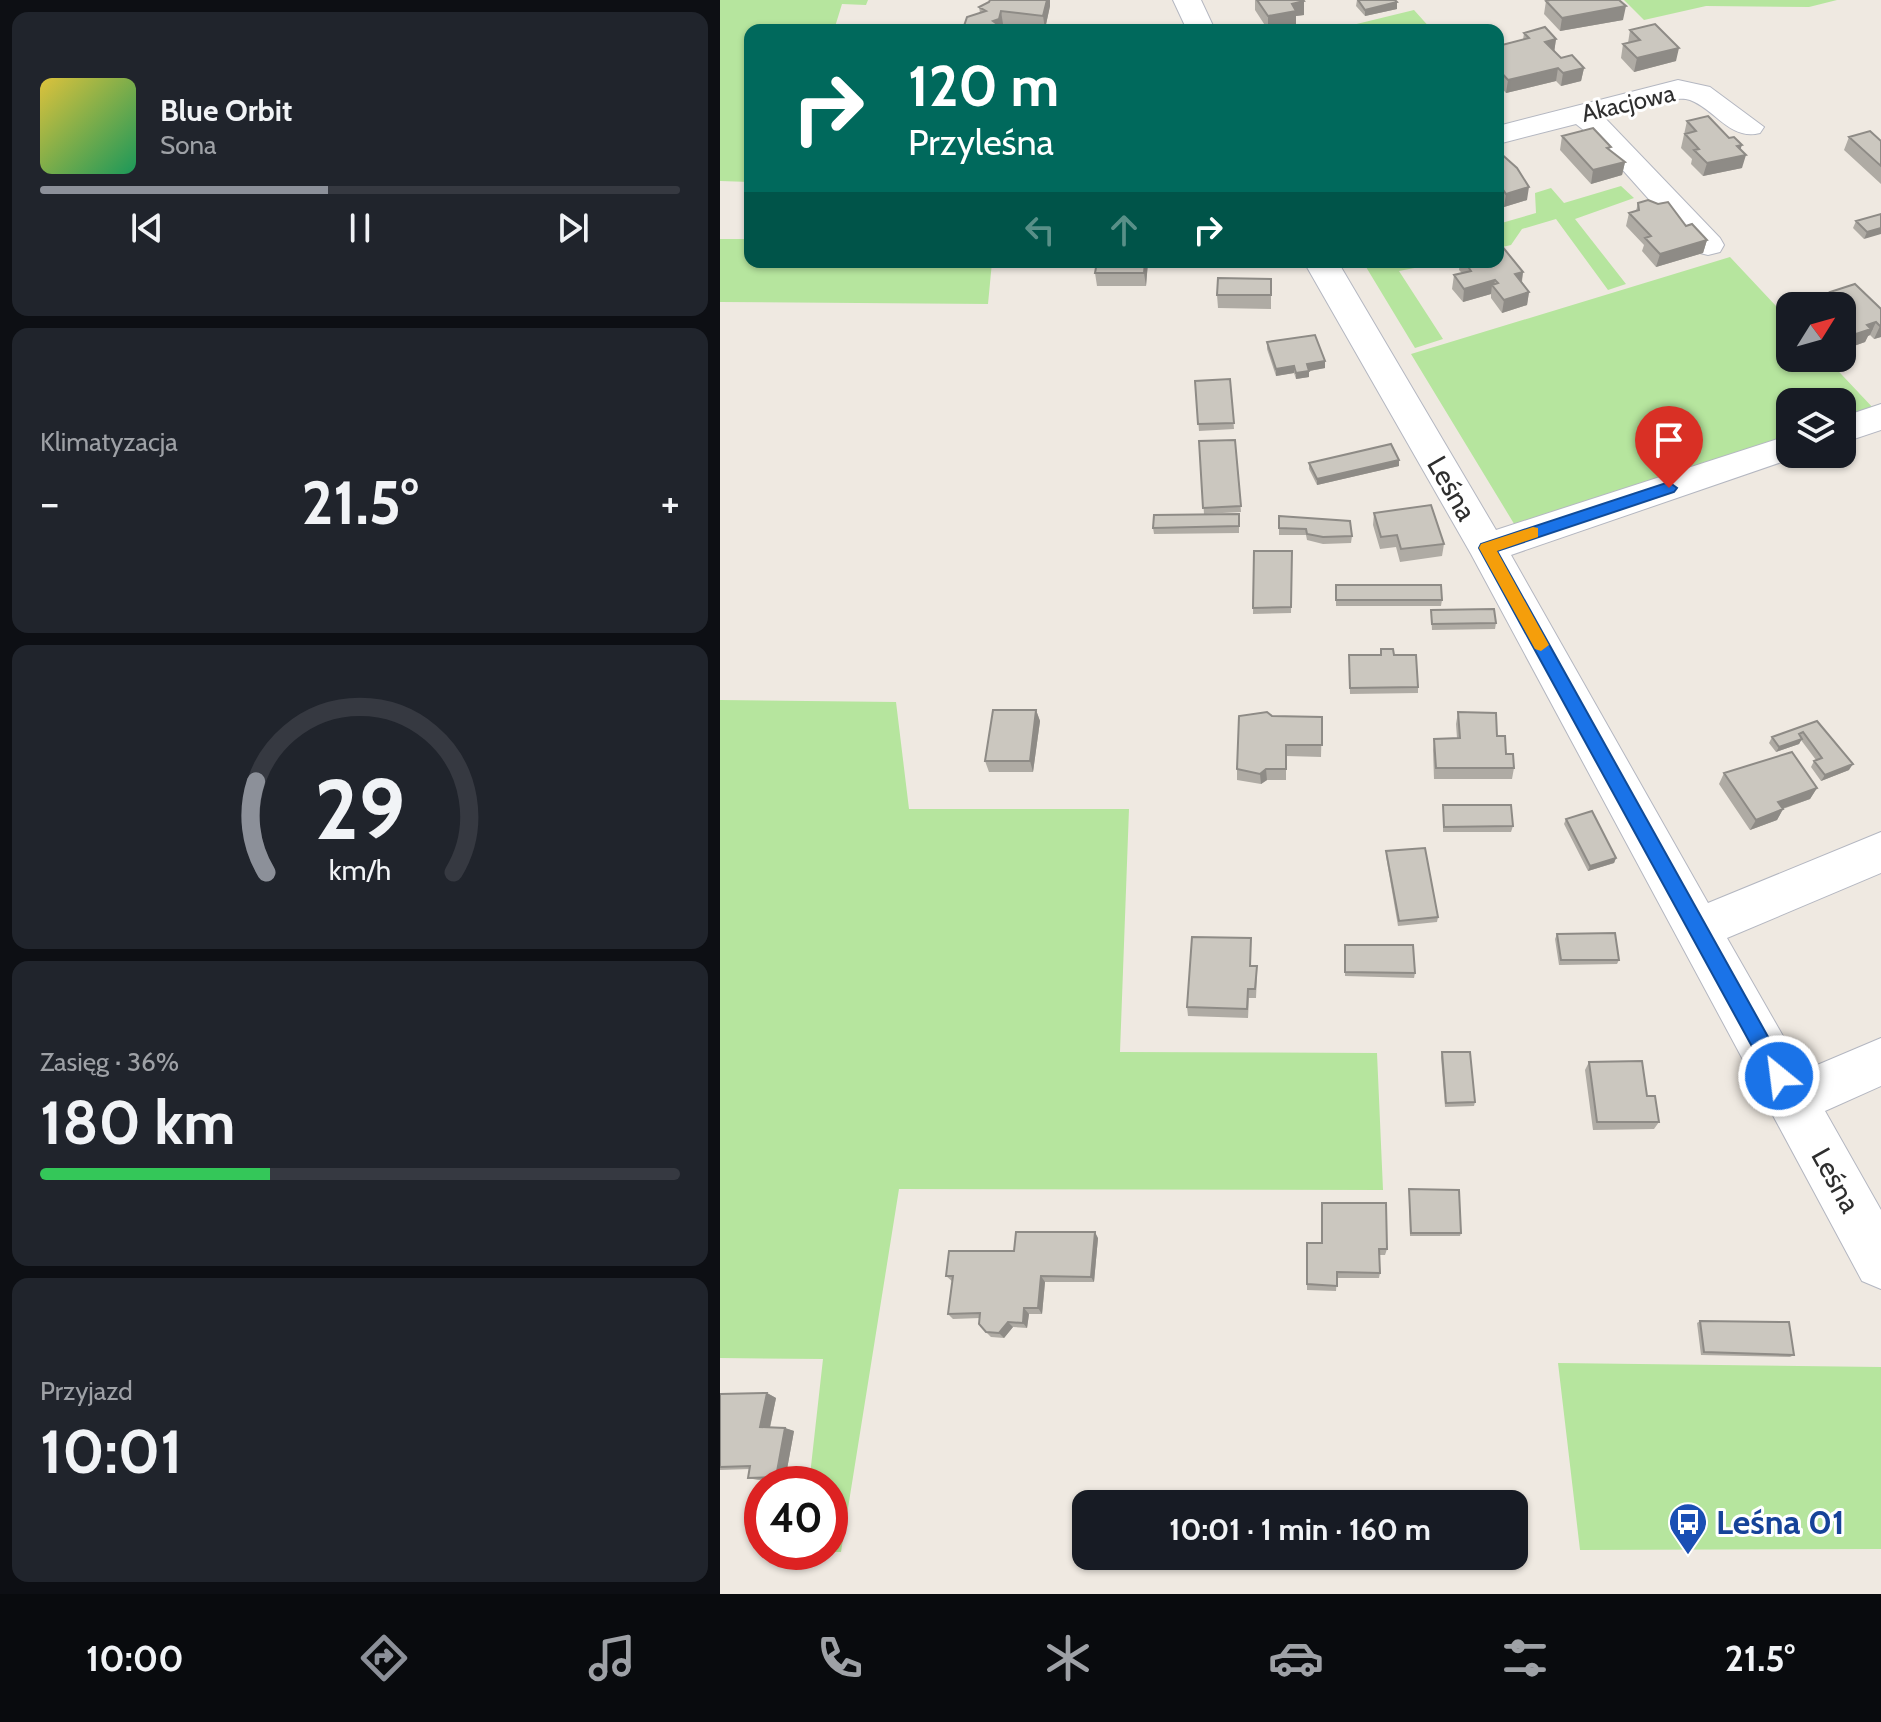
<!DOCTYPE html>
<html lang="pl">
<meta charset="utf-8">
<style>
body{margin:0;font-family:Cabin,sans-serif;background:#20242c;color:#f1f3f6;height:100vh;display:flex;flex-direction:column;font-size:30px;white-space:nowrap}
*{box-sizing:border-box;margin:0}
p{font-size:26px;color:#9ea1a6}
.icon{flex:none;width:44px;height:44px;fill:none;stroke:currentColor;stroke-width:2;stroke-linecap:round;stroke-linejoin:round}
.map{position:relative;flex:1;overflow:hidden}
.details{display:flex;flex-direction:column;gap:12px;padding:12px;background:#0d0f14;width:720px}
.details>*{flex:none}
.guide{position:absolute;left:24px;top:24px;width:760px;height:244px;border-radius:16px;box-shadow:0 2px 6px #0004;background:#00695c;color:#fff;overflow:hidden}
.needle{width:52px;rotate:53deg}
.fabs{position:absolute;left:1056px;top:292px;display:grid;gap:16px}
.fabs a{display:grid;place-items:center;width:80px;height:80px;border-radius:16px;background:#171b24;box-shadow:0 2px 6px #0004;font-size:40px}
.speed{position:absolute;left:24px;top:1466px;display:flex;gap:16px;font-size:40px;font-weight:700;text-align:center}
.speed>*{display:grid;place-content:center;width:104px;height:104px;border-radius:50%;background:#171b24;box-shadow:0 2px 6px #0004;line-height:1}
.speed .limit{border:12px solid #d22;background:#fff;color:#111}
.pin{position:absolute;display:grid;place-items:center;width:68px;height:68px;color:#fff;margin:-82px -34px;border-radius:50% 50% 50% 0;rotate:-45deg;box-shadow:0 0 8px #0007}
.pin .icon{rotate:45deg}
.me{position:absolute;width:88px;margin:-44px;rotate:331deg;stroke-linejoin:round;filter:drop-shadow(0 0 6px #0008)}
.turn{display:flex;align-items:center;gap:28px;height:168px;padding:0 32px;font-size:36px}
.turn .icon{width:104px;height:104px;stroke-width:2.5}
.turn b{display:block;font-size:56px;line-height:68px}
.lanes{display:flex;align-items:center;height:76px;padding:0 32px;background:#0003;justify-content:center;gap:40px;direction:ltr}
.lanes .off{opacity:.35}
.big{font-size:60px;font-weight:700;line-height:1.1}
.details .widget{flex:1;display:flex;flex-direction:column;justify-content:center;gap:12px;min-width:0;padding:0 28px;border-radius:16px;background:#20242c}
.details .dial{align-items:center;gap:0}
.dial svg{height:208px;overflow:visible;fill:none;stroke:#363941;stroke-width:7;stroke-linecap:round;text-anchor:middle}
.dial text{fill:#f1f3f6;stroke:none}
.song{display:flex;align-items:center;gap:24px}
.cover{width:96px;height:96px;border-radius:12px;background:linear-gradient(135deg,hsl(50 70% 55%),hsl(150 70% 35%))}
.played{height:8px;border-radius:4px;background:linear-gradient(90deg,#8c9099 45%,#363941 45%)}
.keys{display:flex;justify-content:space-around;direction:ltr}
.heat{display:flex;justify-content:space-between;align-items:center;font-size:44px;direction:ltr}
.charge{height:12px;border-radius:6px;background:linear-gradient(90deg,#34c759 36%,#363941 0)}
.trip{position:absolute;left:352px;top:1490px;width:456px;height:80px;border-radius:16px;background:#171b24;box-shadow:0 2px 6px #0004;font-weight:700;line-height:80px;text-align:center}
.menu{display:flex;height:128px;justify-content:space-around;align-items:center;background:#090b0e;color:#9ea1a6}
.menu .icon{width:56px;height:56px}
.menu .selected{color:#8c9099}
.menu b{font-size:36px;color:#f1f3f6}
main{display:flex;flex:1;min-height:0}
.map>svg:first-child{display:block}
</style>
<main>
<section class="details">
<div class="widget">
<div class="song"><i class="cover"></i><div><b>Blue Orbit</b><p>Sona</p></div></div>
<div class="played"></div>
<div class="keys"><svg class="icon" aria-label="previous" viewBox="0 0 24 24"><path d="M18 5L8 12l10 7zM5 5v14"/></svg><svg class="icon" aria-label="pause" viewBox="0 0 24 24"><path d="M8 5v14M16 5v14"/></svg><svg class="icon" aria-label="next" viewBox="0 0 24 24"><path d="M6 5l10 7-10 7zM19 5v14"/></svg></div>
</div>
<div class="widget"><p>Klimatyzacja</p>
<div class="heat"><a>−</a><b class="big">21.5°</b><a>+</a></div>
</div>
<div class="widget dial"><svg viewBox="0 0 100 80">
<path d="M14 69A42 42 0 1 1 86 69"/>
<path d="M14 69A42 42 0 0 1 10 34" stroke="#8c9099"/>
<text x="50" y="56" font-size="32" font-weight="700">29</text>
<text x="50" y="72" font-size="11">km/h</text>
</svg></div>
<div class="widget"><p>Zasięg · 36%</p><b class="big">180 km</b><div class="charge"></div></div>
<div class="widget"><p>Przyjazd</p><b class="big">10:01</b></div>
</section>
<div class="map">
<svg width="1161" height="1594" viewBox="0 0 1161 1594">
<rect width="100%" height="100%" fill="#efe9e1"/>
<path fill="#b6e59e" d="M 0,0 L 148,0 L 146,5 L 122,4 L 114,30 L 30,30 L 30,182 L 0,181 Z
M 904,0 L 1117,0 L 1089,7 L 986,6 L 924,20 Z
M 694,10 L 712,30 L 612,30 Z
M 901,186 L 914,198 L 855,219 L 906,284 L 888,290 L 836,219 L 802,229 L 791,245 L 778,248 L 778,224 L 816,213 L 815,193 L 831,188 L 844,203 Z
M 0,239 L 30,239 L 30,262 L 272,262 L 268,304 L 0,302 Z
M 1010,257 L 1070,321 L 1070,358 L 1106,358 L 1155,410 L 1122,421 L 1122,402 L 1070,402 L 1070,438 L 796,527 L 691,354 Z
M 643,262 L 725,262 L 679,271 L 723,339 L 695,348 Z
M 0,700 L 176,702 L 189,809 L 409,809 L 400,1052 L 657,1053 L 663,1190 L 179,1189 L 121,1552 L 92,1552 L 110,1552 L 110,1484 L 89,1484 L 103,1359 L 0,1358 Z
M 838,1363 L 1161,1367 L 1161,1549 L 860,1550 Z"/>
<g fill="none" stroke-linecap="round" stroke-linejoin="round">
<defs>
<path id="minor" d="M 453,0 L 481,0 L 495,30 L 467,30 Z
M 958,80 L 990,87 L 1044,127 L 1040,133 C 1010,141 995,109 970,100 C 952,94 904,112 884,117 L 1000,238 L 1004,245 L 1000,252 L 988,255 L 976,252 L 876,140 L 856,124 L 778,144 L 778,126 Z
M 584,262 L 618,262 L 776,530 L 1070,435 L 1070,454 L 1085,454 L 791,555 L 988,903 L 1161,832 L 1161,873 L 1007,938 L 1083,1071 L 1161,1038 L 1161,1086 L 1105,1111 L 1161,1210 L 1161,1289 L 1142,1281 L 751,554 Z
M 1161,404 L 1161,430 L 1122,443 L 1122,417 Z"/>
</defs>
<use href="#minor" stroke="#b4b7c1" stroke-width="2"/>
<use href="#minor" fill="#fff" fill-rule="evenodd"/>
</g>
<path fill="#afaba4" d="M 535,0 L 583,0 L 584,15 L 576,16 L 576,24 L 548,30 L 535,10 Z
M 637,0 L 675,0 L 677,9 L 645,16 L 636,6 Z
M 826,1 L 903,20 L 840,31 L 824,14 Z
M 330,6 L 325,29 L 283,24 L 282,30 L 245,30 L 244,26 L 260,13 L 259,7 Z
M 910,30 L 956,61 L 914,72 L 901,58 L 903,44 L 908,43 Z
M 804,33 L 836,39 L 834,52 L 841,58 L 864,68 L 861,81 L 841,86 L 836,81 L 786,93 L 778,84 L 778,46 L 803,40 Z
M 967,121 L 1009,138 L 1020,150 L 1022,168 L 983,176 L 971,164 L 972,159 L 961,148 Z
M 842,136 L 890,150 L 905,162 L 902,175 L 871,184 L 840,150 Z
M 1129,137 L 1161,141 L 1161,184 L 1124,150 Z
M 778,151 L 807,200 L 784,207 L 779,200 L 778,200 Z
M 918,203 L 966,226 L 987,240 L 983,253 L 936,267 L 922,251 L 924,245 L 906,226 L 909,213 L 916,211 Z
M 1161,214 L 1144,239 L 1133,228 L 1136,221 Z
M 377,262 L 428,262 L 426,286 L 377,286 L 375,273 Z
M 740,262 L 778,262 L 803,272 L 802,282 L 809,292 L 807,305 L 782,313 L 771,298 L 771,294 L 743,302 L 732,289 L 734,275 L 742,273 L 739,270 Z
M 551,279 L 551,309 L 498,308 L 497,295 Z
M 1110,292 L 1161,309 L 1161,337 L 1154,339 L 1150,335 L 1148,336 L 1145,342 L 1131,347 L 1122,338 L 1122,306 L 1108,298 Z
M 547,342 L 605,361 L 605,368 L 589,371 L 589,377 L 576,379 L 574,373 L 556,376 L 547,349 Z
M 510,379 L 514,429 L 479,431 L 475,381 Z
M 515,440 L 521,512 L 484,514 L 479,441 Z
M 679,460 L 679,466 L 597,485 L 589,469 L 589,463 Z
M 654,513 L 724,544 L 722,556 L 680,562 L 676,547 L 660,549 L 653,525 Z
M 519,514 L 519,533 L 434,534 L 433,528 Z
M 559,516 L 632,536 L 631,543 L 603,544 L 587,540 L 586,535 L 559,535 Z
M 534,551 L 572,557 L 571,613 L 533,614 Z
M 616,585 L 722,600 L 721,606 L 616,606 Z
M 711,610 L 776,623 L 775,629 L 712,630 Z
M 674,655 L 698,687 L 698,693 L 630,694 L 629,661 Z
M 316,710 L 320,721 L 313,772 L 269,772 L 265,761 Z
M 738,712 L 777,736 L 794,768 L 792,779 L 714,779 L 713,750 L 714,739 L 737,738 L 736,724 Z
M 552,716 L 602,717 L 601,757 L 566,756 L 566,780 L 547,780 L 541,784 L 517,780 L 517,769 Z
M 1097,721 L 1129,770 L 1101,781 L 1091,767 L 1094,761 L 1096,760 L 1081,740 L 1079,744 L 1056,752 L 1049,743 L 1052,737 Z
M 1004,773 L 1097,788 L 1090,799 L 1063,809 L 1057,820 L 1030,830 L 999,784 Z
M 723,805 L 793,826 L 791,832 L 723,832 Z
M 846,819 L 896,858 L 894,863 L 868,871 L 844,824 Z
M 666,851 L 718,917 L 717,922 L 678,926 L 666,856 Z
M 837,934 L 899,960 L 897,964 L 839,965 L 835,939 Z
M 531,938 L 531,966 L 537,966 L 537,976 L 536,998 L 529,998 L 528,1018 L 468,1016 L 467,1007 Z
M 625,945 L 695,973 L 694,978 L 625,976 Z
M 722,1052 L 755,1102 L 754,1106 L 725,1107 L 721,1057 Z
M 869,1062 L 927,1096 L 939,1122 L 934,1129 L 873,1130 L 865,1070 Z
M 689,1189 L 741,1233 L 740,1236 L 690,1236 Z
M 378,1238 L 374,1282 L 325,1282 L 322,1314 L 309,1314 L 307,1328 L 293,1327 L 284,1338 L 271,1337 L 266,1332 L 260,1318 L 233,1319 L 228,1314 L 233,1282 L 226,1276 L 294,1251 Z
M 587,1243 L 667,1249 L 665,1255 L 660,1255 L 660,1273 L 659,1278 L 617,1278 L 616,1291 L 587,1290 Z
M 980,1321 L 1074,1355 L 1070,1357 L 981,1355 L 977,1323 Z
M 47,1393 L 56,1398 L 50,1428 L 65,1428 L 74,1431 L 65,1480 L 38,1480 L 28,1478 L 30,1469 L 0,1470 L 0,1394 Z"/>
<path fill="#8e8b86" d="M 327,0 L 330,0 L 330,6 L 325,29 L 323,16 Z
M 584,1 L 584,15 L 576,16 L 576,24 L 548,30 L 548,16 L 572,4 Z
M 677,2 L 677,9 L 645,16 L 645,10 Z
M 906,6 L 903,20 L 840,31 L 842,18 Z
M 281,11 L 283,24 L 282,30 L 264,30 Z
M 836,39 L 834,53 L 825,42 Z
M 959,48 L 956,61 L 914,72 L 917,58 Z
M 838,68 L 836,81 L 786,93 L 788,80 Z
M 864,68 L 861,81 L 841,86 L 843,73 Z
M 1022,145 L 1018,156 L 1026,155 L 1022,168 L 983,176 L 987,163 L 1017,146 Z
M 905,162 L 902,175 L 871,184 L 873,170 Z
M 781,187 L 779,200 L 778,200 L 778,188 Z
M 809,187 L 807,200 L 784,207 L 786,194 Z
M 1161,228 L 1161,234 L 1144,239 L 1147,232 Z
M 987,240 L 983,253 L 936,267 L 940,254 Z
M 425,262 L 428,262 L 426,286 L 424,273 Z
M 803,272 L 801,285 L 795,274 Z
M 775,280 L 774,287 L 772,285 L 771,294 L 743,302 L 744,289 Z
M 809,292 L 807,305 L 782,313 L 784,300 Z
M 1156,322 L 1150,335 L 1148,336 L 1145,342 L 1131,347 L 1136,334 L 1147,325 Z
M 1160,326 L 1161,326 L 1161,337 L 1154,339 Z
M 605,361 L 605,368 L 589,371 L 589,377 L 576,379 L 576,373 L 587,364 Z
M 574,366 L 574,373 L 556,376 L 556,369 Z
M 679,460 L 679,466 L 597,485 L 597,479 Z
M 316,710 L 320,721 L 313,772 L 310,761 Z
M 1082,739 L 1079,744 L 1056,752 L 1059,747 Z
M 1133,764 L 1129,770 L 1101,781 L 1105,775 Z
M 546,769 L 547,780 L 541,784 L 540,774 Z
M 1097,788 L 1090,799 L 1052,812 L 1058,802 Z
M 1063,809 L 1057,820 L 1030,830 L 1036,820 Z
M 896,858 L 894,863 L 868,871 L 870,866 Z
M 375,1232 L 378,1238 L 374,1282 L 371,1277 Z
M 321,1276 L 325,1282 L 322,1314 L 318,1308 Z
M 304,1308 L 309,1314 L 307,1328 L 303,1323 Z
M 288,1322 L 293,1327 L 284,1338 L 279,1333 Z
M 47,1393 L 56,1398 L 49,1431 L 40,1427 Z
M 65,1428 L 74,1431 L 65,1480 L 56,1477 Z"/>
<path fill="#cbc7bf" stroke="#8e8b86" stroke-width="2" d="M 270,0 L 327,0 L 323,16 L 281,11 L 279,19 L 273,21 L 277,24 L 264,30 L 252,30 L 244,26 L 247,17 L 266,11 L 259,7 L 269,2 Z
M 537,0 L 583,0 L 584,1 L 572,4 L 576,11 L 548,16 Z
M 638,0 L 675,0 L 677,2 L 645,10 Z
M 830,0 L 899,0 L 906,6 L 842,18 L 826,1 Z
M 935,24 L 959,48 L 917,58 L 903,44 L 920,40 L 910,30 Z
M 825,27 L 836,39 L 825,42 L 841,58 L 852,55 L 864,68 L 843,73 L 838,68 L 788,80 L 778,69 L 778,46 L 809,38 L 804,33 Z
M 988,116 L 1009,138 L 1014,137 L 1022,145 L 1017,146 L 1026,155 L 987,163 L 974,150 L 979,149 L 965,134 L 976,131 L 967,121 Z
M 873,128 L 891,147 L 887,148 L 905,162 L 873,170 L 842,136 Z
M 1150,131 L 1161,141 L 1161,166 L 1129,137 Z
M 778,151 L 797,168 L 809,187 L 786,194 L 781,187 L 778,188 Z
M 928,200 L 938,204 L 948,202 L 966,226 L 972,224 L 987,240 L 940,254 L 925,238 L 931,236 L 909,213 L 919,210 L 918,203 Z
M 1161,214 L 1161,228 L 1147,232 L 1136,221 Z
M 781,245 L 803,272 L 795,274 L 809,292 L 784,300 L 772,285 L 778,283 L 775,280 L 744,289 L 734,275 L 751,271 L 745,262 L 778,262 L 778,246 Z
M 377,262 L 425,262 L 424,273 L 375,273 Z
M 498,278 L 551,279 L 551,295 L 497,295 Z
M 1135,284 L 1161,309 L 1161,326 L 1160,326 L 1156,322 L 1147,325 L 1151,329 L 1136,334 L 1122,320 L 1122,306 L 1096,306 L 1097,301 L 1113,296 L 1110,292 Z
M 595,335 L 605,361 L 587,364 L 589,371 L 576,373 L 574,366 L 556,369 L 547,342 Z
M 510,379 L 514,423 L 478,424 L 475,381 Z
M 515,440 L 521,506 L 483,508 L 479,441 Z
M 671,444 L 679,460 L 597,479 L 589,463 Z
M 711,505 L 724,544 L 681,549 L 677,535 L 661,537 L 654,513 Z
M 519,514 L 519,526 L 433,528 L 434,515 Z
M 559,516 L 630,521 L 632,536 L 603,537 L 587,534 L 586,529 L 559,528 Z
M 534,551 L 572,551 L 571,607 L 533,608 Z
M 616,585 L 721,585 L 722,600 L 616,600 Z
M 774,609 L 776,623 L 712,624 L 711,610 Z
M 661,649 L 673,649 L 674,655 L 696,655 L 698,687 L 630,688 L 629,655 L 661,655 Z
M 273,710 L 316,710 L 310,761 L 265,761 Z
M 547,712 L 552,716 L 602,717 L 602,745 L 566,745 L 566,769 L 546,769 L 540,774 L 517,769 L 519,716 Z
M 738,712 L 776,713 L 777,736 L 785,736 L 786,754 L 793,754 L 794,768 L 716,768 L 714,739 L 740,738 Z
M 1097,721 L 1133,764 L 1105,775 L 1094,761 L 1102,758 L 1083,732 L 1079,734 L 1082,739 L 1059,747 L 1052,737 Z
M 1072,752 L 1097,788 L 1058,802 L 1063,809 L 1036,820 L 1004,773 Z
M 723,805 L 791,805 L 793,826 L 724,827 Z
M 872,811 L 896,858 L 870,866 L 846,819 Z
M 705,848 L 718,917 L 679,921 L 666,851 Z
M 895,933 L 899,960 L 841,960 L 837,934 Z
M 472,937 L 531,938 L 530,966 L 537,966 L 535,989 L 528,989 L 527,1009 L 467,1007 Z
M 625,945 L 693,945 L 695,973 L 625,972 Z
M 722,1052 L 750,1052 L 755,1102 L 726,1103 Z
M 922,1061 L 927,1096 L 935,1096 L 939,1122 L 877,1122 L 869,1062 Z
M 689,1189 L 739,1190 L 741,1233 L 691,1233 Z
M 602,1203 L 666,1203 L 667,1249 L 659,1249 L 660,1273 L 617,1272 L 617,1286 L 587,1284 L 587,1243 L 602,1243 Z
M 296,1232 L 375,1232 L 371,1277 L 321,1276 L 318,1308 L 304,1308 L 303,1323 L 288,1322 L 279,1333 L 266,1332 L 259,1324 L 260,1313 L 228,1314 L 233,1276 L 226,1276 L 229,1251 L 294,1251 Z
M 980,1321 L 1069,1322 L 1074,1355 L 984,1352 Z
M 47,1393 L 40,1427 L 65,1428 L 56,1477 L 28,1478 L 30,1466 L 0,1467 L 0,1394 Z"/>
<path fill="#1a73e8" stroke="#114b97" stroke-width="2" d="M 949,482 L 957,488 L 954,492 L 777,551 L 1066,1069 L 1069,1076 L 1066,1083 L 1059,1086 L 1052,1083 L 759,548 L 761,544 Z"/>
<path fill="#f59e0b" d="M 813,527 L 818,528 L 818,537 L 777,551 L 829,645 L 821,651 L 815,649 L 759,548 L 761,544 Z"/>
<defs>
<symbol id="bus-pin" viewBox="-11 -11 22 30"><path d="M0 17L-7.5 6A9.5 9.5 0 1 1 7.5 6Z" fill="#1a4fb4" stroke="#fff"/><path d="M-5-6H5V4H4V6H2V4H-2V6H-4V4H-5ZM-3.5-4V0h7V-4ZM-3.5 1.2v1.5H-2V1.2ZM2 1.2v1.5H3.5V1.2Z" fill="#fff"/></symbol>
</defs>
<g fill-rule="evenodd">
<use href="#bus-pin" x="946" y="1500" width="44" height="60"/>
</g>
<g text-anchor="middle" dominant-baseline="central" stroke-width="6" stroke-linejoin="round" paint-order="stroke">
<g font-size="24" fill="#2e2e2e" stroke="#fff">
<text transform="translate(908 103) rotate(-13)">Akacjowa</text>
</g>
<g font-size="28" fill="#2e2e2e" stroke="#fff">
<text transform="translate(732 488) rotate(60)">Leśna</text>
<text transform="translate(1116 1180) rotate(61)">Leśna</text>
</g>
<g font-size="34" font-weight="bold" fill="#164399" stroke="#fff" text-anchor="start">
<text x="996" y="1522">Leśna 01</text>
</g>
</g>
</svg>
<div class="fabs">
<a><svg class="needle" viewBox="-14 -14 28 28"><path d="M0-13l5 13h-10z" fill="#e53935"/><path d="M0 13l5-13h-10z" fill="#9ea1a6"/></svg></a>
<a><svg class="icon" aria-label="layers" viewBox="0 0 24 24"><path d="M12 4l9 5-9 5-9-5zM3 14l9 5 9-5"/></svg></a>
</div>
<div class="speed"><div class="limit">40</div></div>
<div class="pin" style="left:949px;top:488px;background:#d93025"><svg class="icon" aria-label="arrive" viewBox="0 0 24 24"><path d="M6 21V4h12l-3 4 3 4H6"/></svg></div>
<svg class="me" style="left:1059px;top:1076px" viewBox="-20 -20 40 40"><circle r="17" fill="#1a73e8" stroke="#fff" stroke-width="3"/><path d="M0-11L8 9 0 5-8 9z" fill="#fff"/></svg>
<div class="trip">10:01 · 1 min · 160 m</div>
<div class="guide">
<div class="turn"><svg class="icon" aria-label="right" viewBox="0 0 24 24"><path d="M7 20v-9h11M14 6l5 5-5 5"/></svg><div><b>120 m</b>Przyleśna</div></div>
<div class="lanes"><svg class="icon off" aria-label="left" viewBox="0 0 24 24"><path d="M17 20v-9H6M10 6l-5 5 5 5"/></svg><svg class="icon off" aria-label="ahead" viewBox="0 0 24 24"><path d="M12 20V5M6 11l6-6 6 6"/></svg><svg class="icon" aria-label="right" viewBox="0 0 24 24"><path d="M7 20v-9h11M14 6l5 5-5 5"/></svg></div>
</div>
</div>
</main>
<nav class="menu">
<b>10:00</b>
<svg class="icon selected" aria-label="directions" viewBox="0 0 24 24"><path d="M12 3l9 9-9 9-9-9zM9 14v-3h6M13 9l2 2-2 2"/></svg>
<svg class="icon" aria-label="music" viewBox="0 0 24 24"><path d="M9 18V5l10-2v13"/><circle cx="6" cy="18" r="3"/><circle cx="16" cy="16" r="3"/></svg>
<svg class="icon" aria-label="phone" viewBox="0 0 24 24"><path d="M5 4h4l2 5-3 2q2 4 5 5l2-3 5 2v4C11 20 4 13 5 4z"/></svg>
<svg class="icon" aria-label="climate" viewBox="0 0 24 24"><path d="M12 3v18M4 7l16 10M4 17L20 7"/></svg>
<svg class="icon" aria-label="car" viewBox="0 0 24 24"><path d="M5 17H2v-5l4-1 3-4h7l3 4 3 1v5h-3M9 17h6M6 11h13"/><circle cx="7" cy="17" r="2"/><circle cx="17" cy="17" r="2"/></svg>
<svg class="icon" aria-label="filters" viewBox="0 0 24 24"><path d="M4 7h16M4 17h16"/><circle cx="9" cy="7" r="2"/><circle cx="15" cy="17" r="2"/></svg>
<b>21.5°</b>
</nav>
